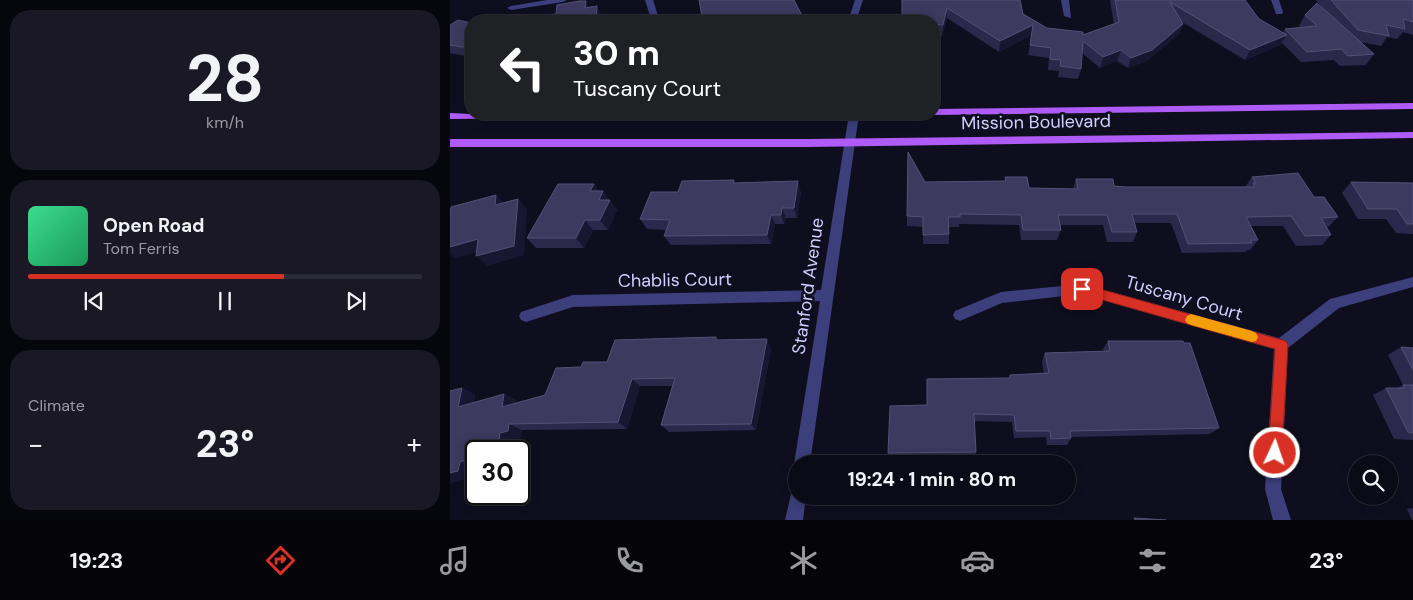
<!DOCTYPE html>
<meta charset="utf-8">
<style>
body{margin:0;font-family:"DM Sans",sans-serif;background:#191824;color:#f1f3f6;height:100vh;display:flex;flex-direction:column;font-size:19px;white-space:nowrap}
*{box-sizing:border-box;margin:0}
p{font-size:16px;color:#9a9aa1}
.icon{flex:none;width:28px;height:28px;fill:none;stroke:currentColor;stroke-width:2;stroke-linecap:round;stroke-linejoin:round}
.map{position:relative;flex:1;overflow:hidden}
.details{display:flex;flex-direction:column;gap:10px;padding:10px;background:#06060d;width:450px}
.details>*{flex:none}
.banner{position:absolute;left:15px;top:15px;width:475px;height:105px;border-radius:20px;box-shadow:0 2px 12px #0003,0 0 0 1px #2b2b36;background:#202124;color:#fff;overflow:hidden}
.fabs{position:absolute;left:898px;top:455px;display:grid;gap:10px}
.fabs a{display:grid;place-items:center;width:50px;height:50px;border-radius:50%;background:#0b0a17;box-shadow:0 2px 12px #0003,0 0 0 1px #2b2b36;font-size:25px}
.speed{position:absolute;left:15px;top:440px;display:flex;gap:10px;font-size:25px;font-weight:700;text-align:center}
.speed>*{display:grid;place-content:center;width:65px;height:65px;border-radius:50%;background:#0b0a17;box-shadow:0 2px 12px #0003,0 0 0 1px #2b2b36;line-height:1}
.speed .limit{border:2px solid #111;border-radius:8px;background:#fff;color:#111}
.pin{position:absolute;display:grid;place-items:center;width:42px;height:42px;color:#fff;margin:-21px;border-radius:10px;box-shadow:0 2px 8px #0006}
.me{position:absolute;width:55px;margin:-28px;rotate:3deg;stroke-linejoin:round;filter:drop-shadow(0 0 4px #0008)}
.turn{display:flex;align-items:center;gap:18px;height:105px;padding:0 25px;font-size:22px}
.turn .icon{width:65px;height:65px;stroke-width:2.5}
.turn b{display:block;font-size:35px;line-height:42px}
.big{font-size:38px;font-weight:700;line-height:1.1}
.details .card{flex:1;display:flex;flex-direction:column;justify-content:center;gap:8px;min-width:0;padding:0 18px;border-radius:20px;background:#191824}
.details .dial{align-items:center;gap:0}
.dial b{font-size:65px;line-height:1}
.song{display:flex;align-items:center;gap:15px}
.cover{width:60px;height:60px;border-radius:8px;background:linear-gradient(135deg,hsl(150 70% 55%),hsl(150 70% 35%))}
.played{height:5px;border-radius:2px;background:linear-gradient(90deg,#d93025 65%,#2b2b36 65%)}
.keys{display:flex;justify-content:space-around;direction:ltr}
.heat{display:flex;justify-content:space-between;align-items:center;font-size:28px;direction:ltr}
.trip{position:absolute;left:338px;top:455px;width:288px;height:50px;border-radius:25px;background:#0b0a17;box-shadow:0 2px 12px #0003,0 0 0 1px #2b2b36;font-weight:700;line-height:50px;text-align:center}
.tab-bar{display:flex;height:80px;justify-content:space-around;align-items:center;background:#040409;color:#9a9aa1}
.tab-bar .icon{width:35px;height:35px}
.tab-bar .current{color:#d93025}
.tab-bar b{font-size:22px;color:#f1f3f6}
main{display:flex;flex:1;min-height:0}
.map>svg:first-child{display:block}
</style>
<main>
<section class="details">
<div class="card dial"><b>28</b><p>km/h</p></div>
<div class="card">
<div class="song"><i class="cover"></i><div><b>Open Road</b><p>Tom Ferris</p></div></div>
<div class="played"></div>
<div class="keys"><svg class="icon" aria-label="previous" viewBox="0 0 24 24"><path d="M18 5L8 12l10 7zM5 5v14"/></svg><svg class="icon" aria-label="pause" viewBox="0 0 24 24"><path d="M8 5v14M16 5v14"/></svg><svg class="icon" aria-label="next" viewBox="0 0 24 24"><path d="M6 5l10 7-10 7zM19 5v14"/></svg></div>
</div>
<div class="card"><p>Climate</p>
<div class="heat"><a>−</a><b class="big">23°</b><a>+</a></div>
</div>
</section>
<div class="map">
<svg width="963" height="520" viewBox="0 0 963 520">
<rect width="100%" height="100%" fill="#0f0e1f"/>
<g fill="none" stroke-linecap="round" stroke-linejoin="round">
<path fill="#3b3f7c" fill-rule="evenodd" d="M 97,0 L 117,0 L 113,2 L 61,10 L 57,8 L 61,6 Z
M 195,0 L 203,0 L 208,16 L 207,18 L 200,16 Z
M 405,0 L 413,0 L 407,18 L 403,20 L 399,18 Z
M 611,0 L 619,0 L 621,18 L 614,16 Z
M 821,0 L 829,0 L 833,12 L 832,14 L 826,14 Z
M 399,114 L 409,114 L 360,464 L 346,464 L 346,469 L 344,464 L 370,301 L 123,307 L 76,322 L 71,320 L 69,316 L 71,312 L 123,295 L 371,290 Z
M 963,277 L 963,287 L 889,308 L 838,348 L 831,489 L 841,520 L 823,520 L 815,489 L 824,349 L 632,294 L 552,303 L 510,321 L 505,319 L 503,315 L 505,311 L 551,292 L 632,284 L 829,338 L 880,299 Z
M 346,488 L 346,496 L 356,496 L 353,520 L 335,520 L 342,490 Z"/>
<path fill="#ae5bf7" fill-rule="evenodd" d="M 963,103 L 963,109 L 484,115 L 480,114 L 484,114 L 484,109 Z
M 0,113 L 21,114 L 314,114 L 309,117 L 0,119 Z
M 963,132 L 963,138 L 358,147 L 0,147 L 0,139 L 358,139 Z"/>
</g>
<path fill="#2b284c" d="M 452,0 L 573,14 L 597,28 L 633,35 L 664,24 L 660,0 L 795,0 L 809,19 L 833,33 L 835,29 L 851,27 L 849,26 L 855,15 L 873,9 L 866,0 L 963,0 L 963,35 L 953,32 L 947,39 L 937,37 L 931,46 L 911,42 L 924,54 L 916,65 L 890,66 L 884,60 L 851,62 L 832,43 L 830,45 L 795,60 L 732,22 L 733,24 L 729,34 L 698,60 L 678,68 L 667,61 L 650,68 L 632,53 L 631,69 L 628,79 L 608,77 L 609,71 L 598,70 L 599,58 L 578,55 L 582,35 L 549,52 L 497,18 L 492,36 L 484,35 L 484,21 L 452,15 Z
M 21,23 L 21,57 L 0,53 L 0,25 Z
M 555,177 L 579,188 L 623,189 L 626,179 L 664,186 L 676,187 L 795,187 L 802,177 L 864,197 L 888,217 L 878,227 L 877,227 L 881,235 L 872,245 L 846,246 L 833,226 L 801,226 L 808,240 L 800,250 L 797,250 L 795,252 L 732,253 L 721,223 L 685,223 L 687,232 L 683,242 L 657,242 L 653,225 L 610,225 L 611,230 L 607,240 L 571,240 L 569,225 L 509,224 L 509,227 L 499,227 L 499,244 L 473,244 L 473,227 L 457,226 L 457,216 L 475,182 L 555,181 Z
M 284,180 L 285,183 L 351,192 L 347,218 L 336,218 L 334,224 L 325,224 L 321,244 L 221,245 L 214,236 L 216,230 L 197,229 L 190,219 L 228,192 Z
M 901,182 L 963,183 L 963,234 L 946,233 L 936,219 L 908,219 L 892,193 Z
M 144,184 L 149,191 L 153,191 L 167,210 L 158,230 L 143,230 L 134,248 L 86,248 L 77,238 Z
M 268,340 L 321,348 L 306,430 L 219,432 L 211,425 L 222,386 L 190,386 L 177,429 L 72,430 L 71,437 L 64,440 L 62,451 L 26,451 L 23,476 L 0,483 L 0,391 L 12,388 L 25,395 L 24,402 L 54,394 L 67,401 L 66,403 L 95,395 L 131,367 L 157,362 Z
M 658,341 L 769,428 L 760,434 L 621,437 L 621,438 L 617,445 L 597,445 L 596,437 L 564,438 L 562,422 L 524,421 L 526,452 L 525,458 L 440,459 L 438,453 L 477,405 L 559,378 L 560,375 L 594,374 L 592,361 L 595,353 L 654,351 L 653,349 Z
M 951,347 L 963,348 L 963,440 L 944,439 L 923,395 L 936,388 L 947,388 L 953,385 L 938,355 Z
M 963,508 L 963,520 L 962,520 L 957,509 Z"/>
<path fill="#191632" d="M 136,1 L 141,11 L 135,8 Z
M 147,6 L 152,16 L 152,21 L 146,21 Z
M 497,8 L 497,18 L 492,36 L 493,25 Z
M 733,24 L 729,34 L 698,60 L 678,68 L 681,58 Z
M 583,25 L 582,35 L 549,52 L 550,41 Z
M 837,35 L 830,45 L 795,60 L 800,50 Z
M 671,50 L 667,61 L 650,68 L 653,57 Z
M 348,181 L 351,192 L 347,218 L 344,208 Z
M 144,184 L 151,194 L 140,191 Z
M 153,191 L 167,210 L 158,230 L 150,220 L 149,200 Z
M 46,195 L 56,205 L 45,205 Z
M 68,199 L 77,209 L 74,255 L 37,266 L 26,256 Z
M 332,208 L 336,218 L 334,224 L 331,215 Z
M 321,215 L 325,224 L 321,244 L 317,235 Z
M 135,220 L 143,230 L 134,248 L 126,238 Z
M 28,239 L 39,249 L 5,258 L 0,254 L 0,247 Z
M 317,339 L 321,348 L 306,430 L 301,424 Z
M 182,379 L 190,386 L 177,429 L 168,422 Z
M 12,388 L 25,395 L 22,414 L 8,407 Z
M 54,394 L 67,401 L 65,414 L 52,407 Z
M 59,424 L 72,430 L 71,437 L 64,440 L 62,451 L 47,451 L 50,433 Z
M 26,457 L 26,467 L 25,468 L 23,476 L 0,483 L 0,473 L 10,462 Z"/>
<path fill="#3d395f" stroke="#545178" d="M 249,0 L 344,0 L 355,21 L 243,21 L 252,17 Z
M 452,0 L 570,0 L 573,14 L 597,28 L 633,32 L 633,35 L 669,22 L 665,0 L 795,0 L 809,19 L 837,35 L 800,50 L 720,2 L 733,24 L 702,50 L 681,58 L 671,50 L 653,57 L 633,41 L 631,69 L 610,66 L 611,60 L 600,59 L 601,48 L 580,45 L 583,25 L 550,41 L 497,8 L 493,25 L 484,24 L 484,21 L 449,21 L 452,15 Z
M 881,0 L 963,0 L 963,22 L 953,19 L 955,29 L 936,25 L 939,36 L 908,30 Z
M 129,1 L 136,1 L 135,8 L 147,6 L 146,21 L 69,21 L 71,17 L 106,14 L 107,5 Z
M 867,3 L 924,54 L 898,56 L 891,49 L 857,52 L 835,29 L 867,26 L 855,15 Z
M 8,20 L 21,23 L 21,46 L 11,47 L 0,45 L 0,25 Z
M 458,152 L 475,182 L 556,181 L 555,177 L 577,177 L 579,188 L 628,189 L 626,179 L 663,179 L 664,186 L 676,187 L 805,187 L 803,183 L 806,183 L 802,177 L 848,173 L 864,197 L 874,197 L 888,217 L 871,218 L 881,235 L 855,236 L 841,216 L 796,217 L 808,240 L 801,240 L 802,243 L 738,244 L 727,214 L 682,214 L 687,232 L 662,232 L 657,215 L 608,215 L 611,230 L 573,230 L 571,215 L 510,214 L 510,217 L 498,217 L 499,234 L 473,235 L 473,217 L 457,216 Z
M 284,180 L 283,183 L 348,181 L 344,208 L 332,208 L 331,215 L 321,215 L 317,235 L 214,236 L 220,220 L 190,219 L 201,192 L 228,192 L 232,181 Z
M 901,182 L 963,183 L 963,224 L 957,224 L 947,209 L 918,209 Z
M 108,184 L 144,184 L 140,191 L 153,191 L 149,200 L 160,200 L 150,220 L 135,220 L 126,238 L 77,238 Z
M 46,195 L 45,205 L 68,199 L 64,246 L 26,256 L 28,239 L 0,247 L 0,213 L 1,207 Z
M 266,337 L 266,340 L 317,339 L 301,424 L 211,425 L 225,378 L 182,379 L 168,422 L 59,424 L 58,431 L 50,433 L 48,451 L 26,451 L 26,457 L 10,462 L 8,471 L 0,473 L 0,391 L 12,388 L 8,407 L 54,394 L 52,407 L 95,395 L 106,368 L 131,367 L 133,362 L 157,362 L 165,340 Z
M 658,341 L 733,341 L 734,343 L 740,343 L 769,428 L 620,431 L 621,438 L 601,439 L 600,431 L 566,431 L 564,415 L 524,414 L 526,452 L 438,453 L 440,406 L 477,405 L 477,379 L 560,378 L 560,375 L 599,373 L 595,353 L 660,351 Z
M 951,347 L 963,348 L 963,370 Z
M 953,385 L 963,385 L 963,433 L 958,432 L 936,388 L 955,388 Z
M 684,518 L 716,520 L 685,520 Z"/>
<path fill="#d93025" stroke="#8d1f18" d="M 632,284 L 836,341 L 838,345 L 832,453 L 830,458 L 825,460 L 820,458 L 818,453 L 825,349 L 628,293 L 626,289 L 628,285 Z"/>
<path fill="#f59e0b" d="M 741,314 L 802,331 L 806,333 L 808,337 L 806,341 L 802,342 L 741,325 L 737,323 L 735,320 L 737,316 Z"/>
<g text-anchor="middle" dominant-baseline="central" stroke-width="5" stroke-linejoin="round" paint-order="stroke">
<g font-size="18" fill="#cfcefd" stroke="#0f0e1f">
<text transform="translate(586 122) rotate(-1)">Mission Boulevard</text>
<text transform="translate(225 280) rotate(-1)">Chablis Court</text>
<text transform="translate(358 286) rotate(-82)">Stanford Avenue</text>
<text transform="translate(734 298) rotate(16)">Tuscany Court</text>
</g>
</g>
</svg>
<div class="fabs">
<a><svg class="icon" aria-label="search" viewBox="0 0 24 24"><circle cx="10" cy="10" r="6"/><path d="M15 15l6 6"/></svg></a>
</div>
<div class="speed"><div class="limit">30</div></div>
<div class="pin" style="left:632px;top:289px;background:#d93025"><svg class="icon" aria-label="arrive" viewBox="0 0 24 24"><path d="M6 21V4h12l-3 4 3 4H6"/></svg></div>
<svg class="me" style="left:825px;top:453px" viewBox="-20 -20 40 40"><circle r="17" fill="#d93025" stroke="#fff" stroke-width="3"/><path d="M0-11L8 9 0 5-8 9z" fill="#fff"/></svg>
<div class="trip">19:24 · 1 min · 80 m</div>
<div class="banner">
<div class="turn"><svg class="icon" aria-label="left" viewBox="0 0 24 24"><path d="M17 20v-9H6M10 6l-5 5 5 5"/></svg><div><b>30 m</b>Tuscany Court</div></div>
</div>
</div>
</main>
<nav class="tab-bar">
<b>19:23</b>
<svg class="icon current" aria-label="directions" viewBox="0 0 24 24"><path d="M12 3l9 9-9 9-9-9zM9 14v-3h6M13 9l2 2-2 2"/></svg>
<svg class="icon" aria-label="music" viewBox="0 0 24 24"><path d="M9 18V5l10-2v13"/><circle cx="6" cy="18" r="3"/><circle cx="16" cy="16" r="3"/></svg>
<svg class="icon" aria-label="phone" viewBox="0 0 24 24"><path d="M5 4h4l2 5-3 2q2 4 5 5l2-3 5 2v4C11 20 4 13 5 4z"/></svg>
<svg class="icon" aria-label="climate" viewBox="0 0 24 24"><path d="M12 3v18M4 7l16 10M4 17L20 7"/></svg>
<svg class="icon" aria-label="car" viewBox="0 0 24 24"><path d="M5 17H2v-5l4-1 3-4h7l3 4 3 1v5h-3M9 17h6M6 11h13"/><circle cx="7" cy="17" r="2"/><circle cx="17" cy="17" r="2"/></svg>
<svg class="icon" aria-label="filters" viewBox="0 0 24 24"><path d="M4 7h16M4 17h16"/><circle cx="9" cy="7" r="2"/><circle cx="15" cy="17" r="2"/></svg>
<b>23°</b>
</nav>
